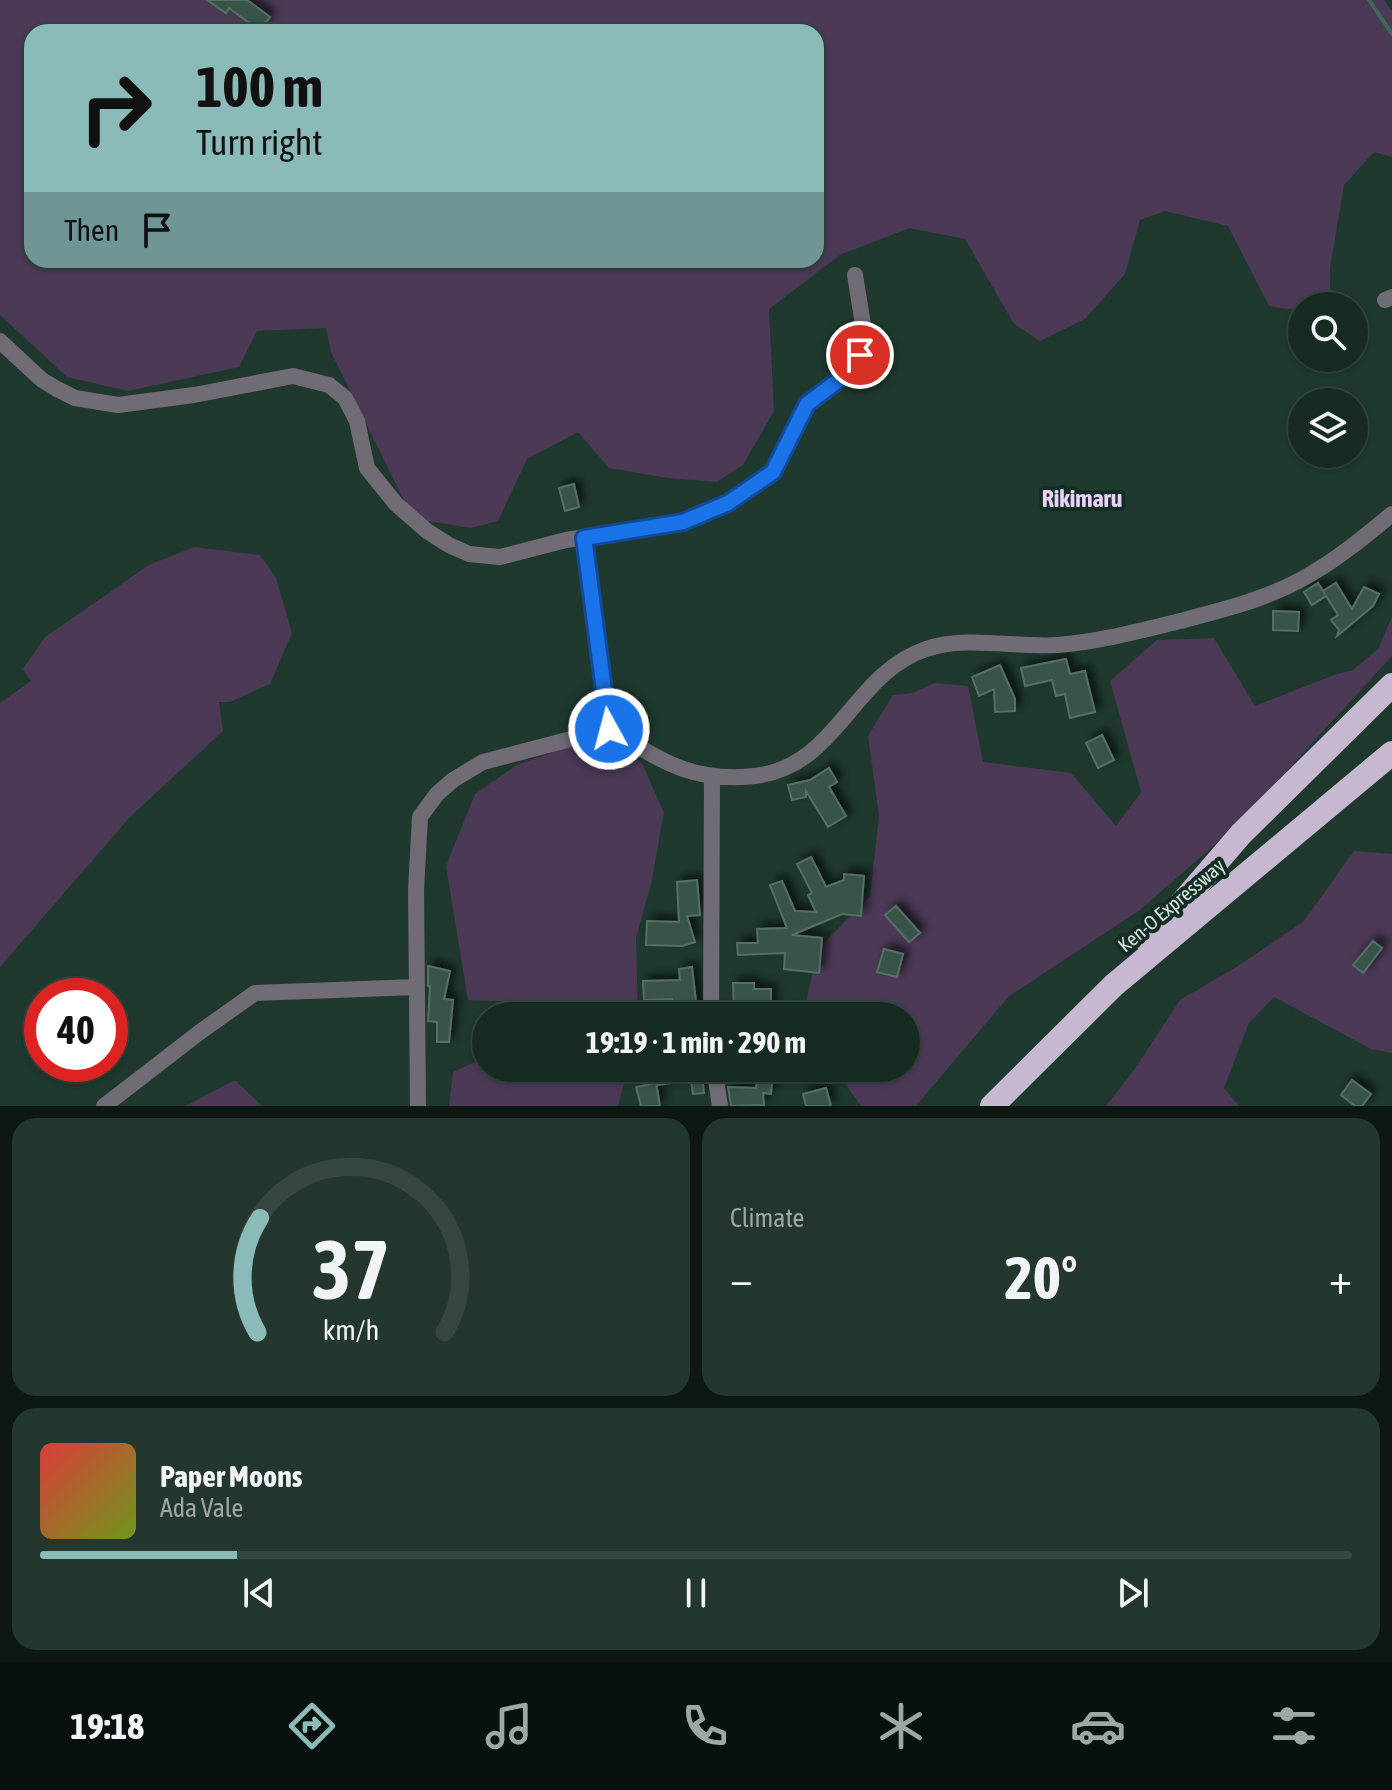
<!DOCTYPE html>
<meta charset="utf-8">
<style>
body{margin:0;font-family:"Asap Condensed",sans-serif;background:#24372f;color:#f1f3f6;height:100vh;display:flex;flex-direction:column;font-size:30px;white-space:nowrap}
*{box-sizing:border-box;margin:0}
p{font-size:26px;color:#9ea7a5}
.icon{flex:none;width:44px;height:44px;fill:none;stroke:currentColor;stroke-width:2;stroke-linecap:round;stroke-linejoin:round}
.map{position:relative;height:1106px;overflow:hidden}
.drawer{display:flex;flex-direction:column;gap:12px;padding:12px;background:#0d1813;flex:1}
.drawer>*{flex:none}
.top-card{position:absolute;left:24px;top:24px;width:800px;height:244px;border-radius:24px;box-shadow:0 2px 6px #0004,0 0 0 2px #364740;background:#8bbbb9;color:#111;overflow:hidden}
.buttons{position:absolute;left:1288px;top:292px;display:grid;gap:16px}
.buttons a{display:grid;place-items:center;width:80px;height:80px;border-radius:50%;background:#172b22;box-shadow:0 2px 6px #0004,0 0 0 2px #364740;font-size:40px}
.speed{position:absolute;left:24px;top:978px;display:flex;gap:16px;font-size:40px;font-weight:700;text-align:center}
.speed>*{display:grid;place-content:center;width:104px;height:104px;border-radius:50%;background:#172b22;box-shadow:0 2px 6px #0004,0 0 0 2px #364740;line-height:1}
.speed .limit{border:12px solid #d22;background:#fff;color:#111}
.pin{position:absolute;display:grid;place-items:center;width:68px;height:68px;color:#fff;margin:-34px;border:4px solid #fff;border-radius:50%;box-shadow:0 2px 8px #0007}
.me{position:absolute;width:88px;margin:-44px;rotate:353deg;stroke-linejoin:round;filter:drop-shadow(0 0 6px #0008)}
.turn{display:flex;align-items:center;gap:28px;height:168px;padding:0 40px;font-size:36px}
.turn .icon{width:104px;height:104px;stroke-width:2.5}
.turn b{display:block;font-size:56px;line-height:68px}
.then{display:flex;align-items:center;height:76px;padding:0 40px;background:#0003;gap:16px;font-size:30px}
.big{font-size:60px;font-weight:700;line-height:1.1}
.drawer .card{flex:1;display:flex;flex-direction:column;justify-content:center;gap:12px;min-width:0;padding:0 28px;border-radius:24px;background:#24372f}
.drawer .dial{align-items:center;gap:0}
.dial svg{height:208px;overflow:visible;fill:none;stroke:#364740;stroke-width:7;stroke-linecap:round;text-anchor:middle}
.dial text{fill:#f1f3f6;stroke:none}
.song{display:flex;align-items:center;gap:24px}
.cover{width:96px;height:96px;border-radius:12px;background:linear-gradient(135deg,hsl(0 70% 55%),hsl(80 70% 35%))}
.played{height:8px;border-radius:4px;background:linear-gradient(90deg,#8bbbb9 15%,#364740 15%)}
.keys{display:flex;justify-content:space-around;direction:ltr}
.heat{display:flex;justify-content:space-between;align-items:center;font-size:44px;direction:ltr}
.drawer .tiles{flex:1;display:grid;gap:12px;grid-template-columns:1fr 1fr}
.card:last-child{grid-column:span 2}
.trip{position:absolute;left:472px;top:1002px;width:448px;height:80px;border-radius:40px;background:#172b22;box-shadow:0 2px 6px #0004,0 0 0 2px #364740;font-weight:700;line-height:80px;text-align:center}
.tabs{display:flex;height:128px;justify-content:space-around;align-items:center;background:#09110e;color:#9ea7a5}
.tabs .icon{width:56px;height:56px}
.tabs .selected{color:#8bbbb9}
.tabs b{font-size:36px;color:#f1f3f6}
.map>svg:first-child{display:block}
</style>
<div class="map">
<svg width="1392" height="1106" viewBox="0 0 1392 1106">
<defs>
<filter id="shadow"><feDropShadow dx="5.5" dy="-5.5" stdDeviation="4" flood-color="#0009"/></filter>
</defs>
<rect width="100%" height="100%" fill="#1f392e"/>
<path fill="#4b3956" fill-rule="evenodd" d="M 0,0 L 1384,0 L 1392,11 L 1392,157 L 1374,152 L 1344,185 L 1330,268 L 1330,306 L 1302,306 L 1302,311 L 1269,306 L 1228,226 L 1165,211 L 1140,220 L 1125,274 L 1085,319 L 1040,341 L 1014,324 L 965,239 L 909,228 L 840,255 L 769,309 L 774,411 L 743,465 L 717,482 L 668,478 L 609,468 L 578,432 L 527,459 L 498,521 L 471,528 L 413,519 L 331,352 L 326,328 L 257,331 L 239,367 L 128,391 L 67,377 L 0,315 ZM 32,32 L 816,32 L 816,260 L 32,260 Z
M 194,547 L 260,555 L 276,578 L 292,633 L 270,684 L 230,702 L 219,702 L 223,731 L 130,817 L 0,967 L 0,703 L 31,681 L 23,669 L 45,637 L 149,565 Z
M 1392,617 L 1392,656 L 1235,827 L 1140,910 L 1009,996 L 916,1106 L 861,1106 L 834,1068 L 906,1068 L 906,1016 L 806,1016 L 804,1011 L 818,949 L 870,896 L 879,816 L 868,736 L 893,695 L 913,693 L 934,683 L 968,686 L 983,762 L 1071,773 L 1116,826 L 1141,792 L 1110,681 L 1157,640 L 1214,638 L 1255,706 L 1334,675 L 1353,670 L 1378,649 Z
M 598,736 L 642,763 L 664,813 L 651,884 L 636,938 L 638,1016 L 540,1016 L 542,1002 L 468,1000 L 446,866 L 475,794 L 517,765 Z
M 1354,851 L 1392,854 L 1392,1053 L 1371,1049 L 1274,997 L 1249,1023 L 1224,1088 L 1239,1106 L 1106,1106 L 1134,1070 L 1180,1000 L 1238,966 L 1304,921 Z
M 486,1057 L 486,1068 L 628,1068 L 618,1106 L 449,1106 L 453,1072 Z
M 235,1080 L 262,1106 L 185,1106 Z"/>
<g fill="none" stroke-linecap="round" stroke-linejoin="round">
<path stroke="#3d6a58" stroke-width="4" d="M 1369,0 L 1392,34"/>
</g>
<path fill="#385247" stroke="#557064" stroke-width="2" filter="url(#shadow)" d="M 207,0 L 247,0 L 270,17 L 260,31 L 229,8 L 226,13 Z
M 574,484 L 579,507 L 565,511 L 559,488 Z
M 1318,583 L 1325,594 L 1323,591 L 1336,583 L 1352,609 L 1364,587 L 1379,594 L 1373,606 L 1337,636 L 1339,630 L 1331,620 L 1338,615 L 1326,596 L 1312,605 L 1304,592 Z
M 1273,611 L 1299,612 L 1298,631 L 1273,630 Z
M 1066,659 L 1070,674 L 1085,671 L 1095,712 L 1070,718 L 1065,694 L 1056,696 L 1052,680 L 1025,686 L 1021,668 Z
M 1000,665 L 1015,699 L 1015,711 L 995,712 L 994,689 L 979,696 L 972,677 Z
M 1102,735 L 1114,760 L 1098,768 L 1086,743 Z
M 829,768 L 837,782 L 829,787 L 846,816 L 828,827 L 806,791 L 806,797 L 792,800 L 788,785 L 810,780 Z
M 811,857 L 826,887 L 844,880 L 844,874 L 864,876 L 861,916 L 842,914 L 792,935 L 822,938 L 819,973 L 784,969 L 785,953 L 738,955 L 737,943 L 758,943 L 757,929 L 787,928 L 770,885 L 782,881 L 795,911 L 816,912 L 808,895 L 812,893 L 797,864 Z
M 697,880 L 700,915 L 687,916 L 695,942 L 682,946 L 646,945 L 647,921 L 679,922 L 677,882 Z
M 896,906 L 920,933 L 909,942 L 885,915 Z
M 1373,941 L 1382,948 L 1363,973 L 1353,965 Z
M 884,949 L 903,954 L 897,977 L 877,972 Z
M 428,966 L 450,971 L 444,999 L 453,1000 L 449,1042 L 437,1042 L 437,1022 L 428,1021 L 430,986 L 428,986 Z
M 692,967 L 696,1002 L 700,1002 L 700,1015 L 674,1016 L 672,999 L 644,1000 L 643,981 L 680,980 L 679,969 Z
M 733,983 L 754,983 L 754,989 L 771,989 L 771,1016 L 737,1016 L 734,1013 Z
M 656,1068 L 692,1068 L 693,1077 L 702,1075 L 704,1093 L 693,1094 L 691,1080 L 658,1085 Z
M 758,1070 L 773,1071 L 771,1094 L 763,1093 L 764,1105 L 731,1106 L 728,1087 L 756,1088 Z
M 1352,1080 L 1371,1094 L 1362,1106 L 1355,1106 L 1341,1095 Z
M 656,1083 L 660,1106 L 641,1106 L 636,1087 Z
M 826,1088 L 831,1106 L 806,1106 L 803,1094 Z"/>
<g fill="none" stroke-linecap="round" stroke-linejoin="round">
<path stroke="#716b75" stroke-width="16" d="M 1385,300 L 1392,297
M 0,341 L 42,380 L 57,389 L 75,398 L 118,405 L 194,395 L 293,376 L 329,385 L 345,398 L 357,421 L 367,468 L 396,504 L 427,531 L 449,545 L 469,554 L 500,557 L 566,540 L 683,522 L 728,503 L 773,472 L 807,404 L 848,373 L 860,355 L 864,331 L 855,275
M 584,538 L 609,729
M 711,1016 L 712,776
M 714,1068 L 720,1106
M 104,1106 L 200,1032 L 255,993 L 416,987
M 418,1106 L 416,890 L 420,817 L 437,794 L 453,780 L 483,762 L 609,729 C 661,760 691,783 755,776 C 838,766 852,674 926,649 C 967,635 1016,648 1058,645 C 1096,642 1135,632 1172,623 C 1218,611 1267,600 1309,575 C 1339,558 1365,536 1392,514"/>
<path stroke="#c6b8d0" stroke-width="24" d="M 1148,942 L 1241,834 L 1392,685
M 992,1106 L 1114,985 L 1392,753"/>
</g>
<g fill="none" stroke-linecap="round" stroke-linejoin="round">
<defs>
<path id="route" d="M 609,729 L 584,538 L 683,522 L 728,503 L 773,472 L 807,404 L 848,373 L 860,355"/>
</defs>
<use href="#route" stroke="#114b97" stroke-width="20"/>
<use href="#route" stroke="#1a73e8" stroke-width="14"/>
</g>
<g text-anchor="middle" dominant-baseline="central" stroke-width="8" stroke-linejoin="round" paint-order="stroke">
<g font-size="20" fill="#d6e5de" stroke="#152e25">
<text transform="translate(1171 905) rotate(-40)">Ken-O Expressway</text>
</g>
<g font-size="24" font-weight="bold" fill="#e9d1f9" stroke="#152e25">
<text x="1082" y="498">Rikimaru</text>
</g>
</g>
</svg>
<div class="buttons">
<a><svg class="icon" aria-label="search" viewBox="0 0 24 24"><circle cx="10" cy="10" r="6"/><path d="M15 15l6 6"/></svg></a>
<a><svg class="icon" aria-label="layers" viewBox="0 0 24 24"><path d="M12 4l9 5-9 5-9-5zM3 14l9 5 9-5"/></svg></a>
</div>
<div class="speed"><div class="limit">40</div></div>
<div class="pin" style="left:860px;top:355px;background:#d93025"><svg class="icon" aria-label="arrive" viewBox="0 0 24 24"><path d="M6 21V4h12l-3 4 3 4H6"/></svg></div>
<svg class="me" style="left:609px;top:729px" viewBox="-20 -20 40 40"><circle r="17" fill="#1a73e8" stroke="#fff" stroke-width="3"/><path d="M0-11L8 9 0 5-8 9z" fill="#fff"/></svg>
<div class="trip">19:19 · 1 min · 290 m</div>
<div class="top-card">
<div class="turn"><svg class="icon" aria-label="right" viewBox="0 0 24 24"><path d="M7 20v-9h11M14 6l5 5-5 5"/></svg><div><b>100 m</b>Turn right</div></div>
<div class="then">Then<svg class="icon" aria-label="arrive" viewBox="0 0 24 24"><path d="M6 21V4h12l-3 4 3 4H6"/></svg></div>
</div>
</div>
<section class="drawer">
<div class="tiles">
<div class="card dial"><svg viewBox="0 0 100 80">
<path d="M14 69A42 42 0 1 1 86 69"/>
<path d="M14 69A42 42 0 0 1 15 25" stroke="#8bbbb9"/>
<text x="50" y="56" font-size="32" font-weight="700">37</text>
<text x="50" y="72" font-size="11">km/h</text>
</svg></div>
<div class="card"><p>Climate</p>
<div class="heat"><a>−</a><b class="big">20°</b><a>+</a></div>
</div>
<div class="card">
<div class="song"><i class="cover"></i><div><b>Paper Moons</b><p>Ada Vale</p></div></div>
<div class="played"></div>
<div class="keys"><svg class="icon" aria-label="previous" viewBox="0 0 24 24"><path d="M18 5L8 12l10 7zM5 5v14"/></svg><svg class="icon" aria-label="pause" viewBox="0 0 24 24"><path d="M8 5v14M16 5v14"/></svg><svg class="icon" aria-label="next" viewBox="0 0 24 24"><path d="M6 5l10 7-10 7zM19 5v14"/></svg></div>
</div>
</div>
</section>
<nav class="tabs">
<b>19:18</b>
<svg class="icon selected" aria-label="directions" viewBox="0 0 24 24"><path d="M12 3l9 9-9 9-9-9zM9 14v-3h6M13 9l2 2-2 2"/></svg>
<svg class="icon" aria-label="music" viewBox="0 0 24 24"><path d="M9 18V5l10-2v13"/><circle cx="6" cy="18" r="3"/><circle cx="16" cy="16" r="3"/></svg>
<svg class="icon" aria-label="phone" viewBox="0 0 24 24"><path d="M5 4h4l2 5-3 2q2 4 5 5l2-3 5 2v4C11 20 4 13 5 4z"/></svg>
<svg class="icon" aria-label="climate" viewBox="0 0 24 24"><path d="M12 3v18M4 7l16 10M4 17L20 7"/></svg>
<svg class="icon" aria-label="car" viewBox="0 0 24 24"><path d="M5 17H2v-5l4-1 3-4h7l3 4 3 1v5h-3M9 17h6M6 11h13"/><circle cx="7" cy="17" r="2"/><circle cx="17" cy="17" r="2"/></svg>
<svg class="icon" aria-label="filters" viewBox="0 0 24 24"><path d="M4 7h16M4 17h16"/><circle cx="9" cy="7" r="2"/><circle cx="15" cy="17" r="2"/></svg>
</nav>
